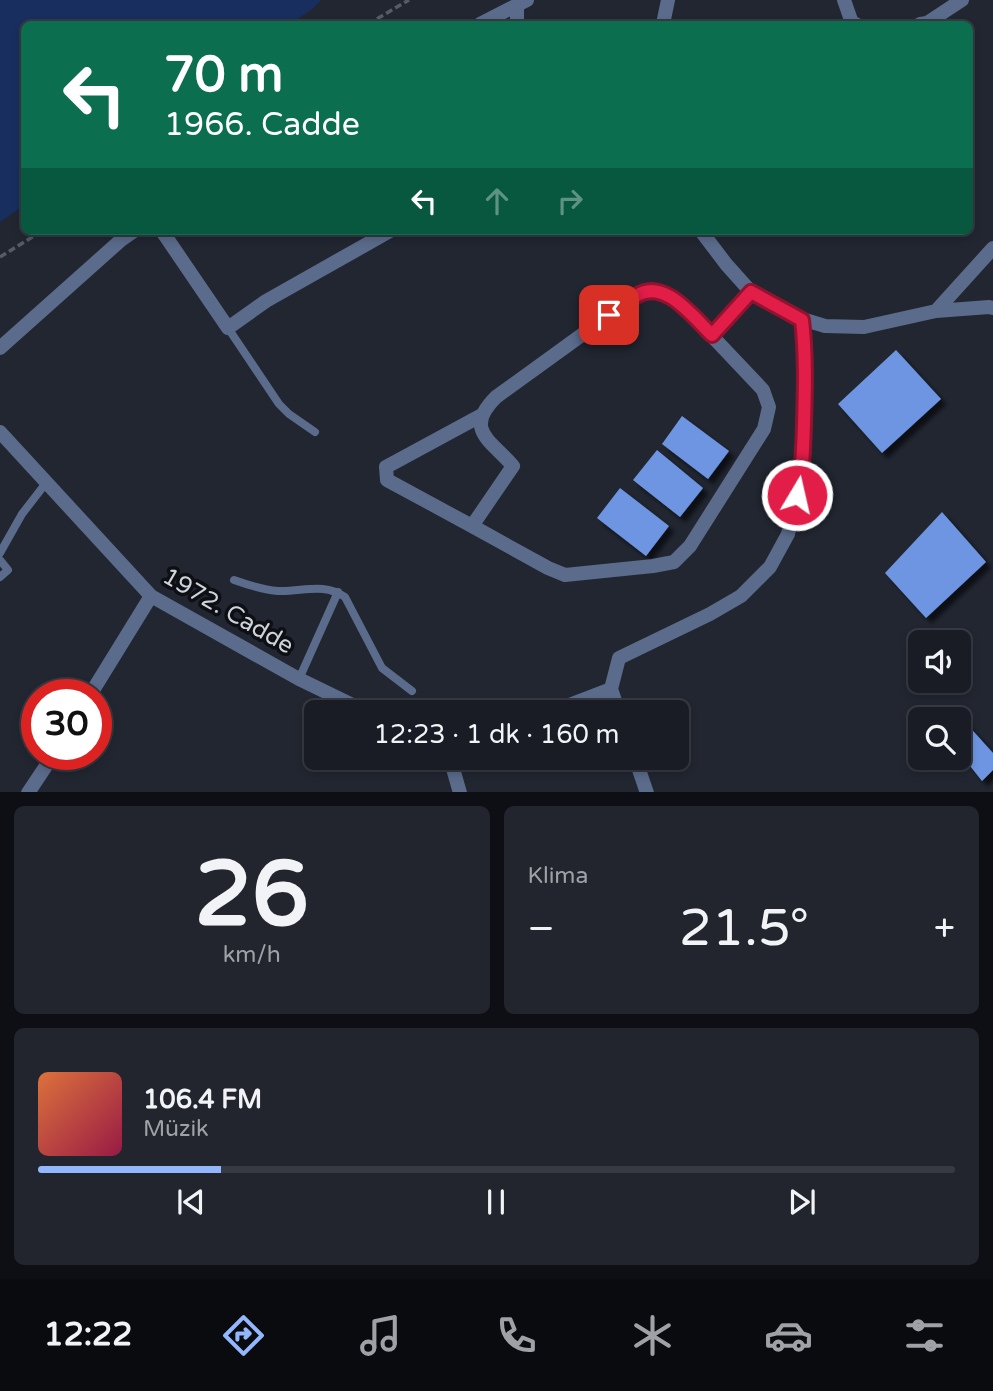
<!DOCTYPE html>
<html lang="tr">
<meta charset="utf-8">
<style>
body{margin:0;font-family:"Varela Round",sans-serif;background:#22252d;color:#f1f3f6;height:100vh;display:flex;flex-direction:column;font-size:26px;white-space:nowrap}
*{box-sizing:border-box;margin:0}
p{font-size:23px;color:#9fa1a7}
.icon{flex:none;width:38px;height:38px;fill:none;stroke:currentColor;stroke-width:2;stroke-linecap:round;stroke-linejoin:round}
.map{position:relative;height:792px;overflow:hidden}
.panel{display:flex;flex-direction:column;gap:14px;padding:14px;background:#0e0f14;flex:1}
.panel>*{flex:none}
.banner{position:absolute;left:21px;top:21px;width:952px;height:214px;border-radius:10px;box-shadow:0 4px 10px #0003,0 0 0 2px #373a42;background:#0b6e4f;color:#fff;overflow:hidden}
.fabs{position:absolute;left:908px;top:630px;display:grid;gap:14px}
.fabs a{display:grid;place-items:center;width:63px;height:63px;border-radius:10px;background:#191c25;box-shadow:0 4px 10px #0003,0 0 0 2px #373a42;font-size:35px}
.speed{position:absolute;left:21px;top:679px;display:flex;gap:14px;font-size:35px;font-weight:700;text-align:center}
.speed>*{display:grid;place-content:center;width:91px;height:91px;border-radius:50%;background:#191c25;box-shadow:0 4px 10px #0003,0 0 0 2px #373a42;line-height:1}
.speed .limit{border:10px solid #d22;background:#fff;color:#111}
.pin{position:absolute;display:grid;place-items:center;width:60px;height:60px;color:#fff;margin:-30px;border-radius:14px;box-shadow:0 4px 10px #0006}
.me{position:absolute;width:77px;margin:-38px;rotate:9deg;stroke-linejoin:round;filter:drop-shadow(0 0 5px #0008)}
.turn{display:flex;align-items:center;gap:24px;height:147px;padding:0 28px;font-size:32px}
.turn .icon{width:91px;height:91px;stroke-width:2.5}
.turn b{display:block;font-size:49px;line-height:60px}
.lanes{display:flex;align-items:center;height:66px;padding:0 28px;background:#0003;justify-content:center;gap:35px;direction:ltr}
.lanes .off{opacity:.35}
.big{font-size:52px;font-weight:600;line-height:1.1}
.panel .card{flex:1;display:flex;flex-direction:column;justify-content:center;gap:10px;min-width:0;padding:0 24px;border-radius:10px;background:#22252d}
.panel .dial{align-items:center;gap:0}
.dial b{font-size:91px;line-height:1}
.song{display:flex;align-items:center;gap:21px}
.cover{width:84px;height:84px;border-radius:10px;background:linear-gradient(135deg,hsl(20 70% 55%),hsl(340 70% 35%))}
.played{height:7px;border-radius:4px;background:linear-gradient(90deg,#93b7fd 20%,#373a42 20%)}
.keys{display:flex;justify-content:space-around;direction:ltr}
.heat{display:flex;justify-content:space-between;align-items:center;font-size:38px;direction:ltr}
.panel .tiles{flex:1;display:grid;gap:14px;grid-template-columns:1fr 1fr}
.card:last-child{grid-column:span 2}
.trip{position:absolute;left:304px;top:700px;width:385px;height:70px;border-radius:10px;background:#191c25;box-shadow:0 4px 10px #0003,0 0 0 2px #373a42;font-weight:600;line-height:70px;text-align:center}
.tabs{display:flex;height:112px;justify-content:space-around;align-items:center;background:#0a0b0f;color:#9fa1a7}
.tabs .icon{width:49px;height:49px}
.tabs .active{color:#93b7fd}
.tabs b{font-size:32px;color:#f1f3f6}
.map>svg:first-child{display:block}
</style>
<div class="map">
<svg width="993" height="793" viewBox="0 0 993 793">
<defs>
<filter id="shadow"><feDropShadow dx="5.5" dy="5.5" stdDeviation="2" flood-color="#0009"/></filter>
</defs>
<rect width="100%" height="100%" fill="#212631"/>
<path fill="#172e5f" d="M 0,0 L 321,0 L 311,10 L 290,24 L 24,24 L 24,205 L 0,222 Z"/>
<path fill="#6d95e2" filter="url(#shadow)" d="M 896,350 L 941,399 L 882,453 L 838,404 Z
M 682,416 L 729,451 L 708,479 L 662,444 Z
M 657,450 L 703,488 L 680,517 L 633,480 Z
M 620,488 L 669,526 L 646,556 L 597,518 Z
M 942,512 L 986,562 L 926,618 L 885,573 Z
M 965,722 L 993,753 L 993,770 L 982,781 L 959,752 L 959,727 Z"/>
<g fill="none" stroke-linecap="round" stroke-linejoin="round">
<path stroke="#565b64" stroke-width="3.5" stroke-dasharray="7 3.5" stroke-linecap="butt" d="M 368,24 L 409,0
M 0,257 L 42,231"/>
<path stroke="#5a6b8b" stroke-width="8" d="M 228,328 L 279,404 L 289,414 L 315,432
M 0,553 L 22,514 L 46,483
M 0,560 L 8,570 L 0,577
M 234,580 C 248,585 263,590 278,591 C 303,592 323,582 345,597 L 382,668 L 412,691
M 299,679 L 338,592"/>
<path stroke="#5a6b8b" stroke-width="14" d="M 844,0 L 852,23 L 856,24
M 517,5 L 517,24
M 480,24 L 527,0
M 663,24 L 668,0
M 920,24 L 927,23 L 962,0
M 162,231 L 228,328 L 266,301 L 390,231
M 701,231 L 726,264 L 751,292 L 802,319 L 825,326 L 864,327 L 936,311 L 989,307 L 993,308
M 652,290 L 671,296 L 711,335 L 763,390 L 769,407 L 764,429 L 690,546 L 674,562 L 653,566 L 565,575 L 548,568 L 472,526 L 513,466 C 491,440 463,430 496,397 L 590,329 L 629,302 L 637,295 Z
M 936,311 L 993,248
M 711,335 L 751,292
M 0,348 L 121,240 L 134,231
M 0,432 L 151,596 L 299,679 L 367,712
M 472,526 L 387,480 L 386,467 L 482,415
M 611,689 L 619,658 L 710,614 L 741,596 L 770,567 L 788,534 L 802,476 L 805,347 L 802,319
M 90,695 L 151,596
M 551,712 L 611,689 L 619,712
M 450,758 L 460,793
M 635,758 L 647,793
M 28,793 L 54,754"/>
</g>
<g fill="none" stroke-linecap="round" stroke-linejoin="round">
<defs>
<path id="route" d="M 609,315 C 618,309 627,302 636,296 C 664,277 693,317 712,335 L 751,292 L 802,320 C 806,354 805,389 804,424 C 803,448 803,472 797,495"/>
</defs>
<use href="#route" stroke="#92132f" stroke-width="18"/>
<use href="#route" stroke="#e11d48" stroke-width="12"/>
</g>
<g text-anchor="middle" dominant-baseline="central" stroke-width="7" stroke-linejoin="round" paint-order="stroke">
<g font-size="24" fill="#cfd3da" stroke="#0d0f14">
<text transform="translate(228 611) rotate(30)">1972. Cadde</text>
</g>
</g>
</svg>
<div class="fabs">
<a><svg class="icon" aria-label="sound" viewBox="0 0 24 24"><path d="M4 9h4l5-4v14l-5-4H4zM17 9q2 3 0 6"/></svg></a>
<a><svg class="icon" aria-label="search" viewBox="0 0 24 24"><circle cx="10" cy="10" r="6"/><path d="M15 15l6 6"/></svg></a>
</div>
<div class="speed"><div class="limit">30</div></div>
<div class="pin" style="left:609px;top:315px;background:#d93025"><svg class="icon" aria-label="arrive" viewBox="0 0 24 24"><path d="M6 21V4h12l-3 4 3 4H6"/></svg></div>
<svg class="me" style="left:797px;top:495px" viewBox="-20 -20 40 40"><circle r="17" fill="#e11d48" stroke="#fff" stroke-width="3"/><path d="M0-11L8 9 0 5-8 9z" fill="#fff"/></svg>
<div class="trip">12:23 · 1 dk · 160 m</div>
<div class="banner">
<div class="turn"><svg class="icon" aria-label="left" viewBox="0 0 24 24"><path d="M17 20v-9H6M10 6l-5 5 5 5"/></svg><div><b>70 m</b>1966. Cadde</div></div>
<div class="lanes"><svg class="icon" aria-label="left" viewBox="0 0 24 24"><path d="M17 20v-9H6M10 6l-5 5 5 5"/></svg><svg class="icon off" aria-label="ahead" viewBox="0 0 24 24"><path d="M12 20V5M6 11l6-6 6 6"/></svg><svg class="icon off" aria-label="right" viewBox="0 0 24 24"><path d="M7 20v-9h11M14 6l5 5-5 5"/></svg></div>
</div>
</div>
<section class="panel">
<div class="tiles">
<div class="card dial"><b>26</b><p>km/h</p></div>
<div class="card"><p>Klima</p>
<div class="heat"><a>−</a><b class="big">21.5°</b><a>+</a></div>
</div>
<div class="card">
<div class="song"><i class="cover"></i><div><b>106.4 FM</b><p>Müzik</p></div></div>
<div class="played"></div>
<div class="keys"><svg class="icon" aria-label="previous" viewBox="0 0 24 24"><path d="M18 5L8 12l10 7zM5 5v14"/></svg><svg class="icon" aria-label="pause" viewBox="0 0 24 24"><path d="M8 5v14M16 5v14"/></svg><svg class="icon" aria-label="next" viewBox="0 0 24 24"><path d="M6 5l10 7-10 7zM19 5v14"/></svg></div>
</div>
</div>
</section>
<nav class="tabs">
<b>12:22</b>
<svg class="icon active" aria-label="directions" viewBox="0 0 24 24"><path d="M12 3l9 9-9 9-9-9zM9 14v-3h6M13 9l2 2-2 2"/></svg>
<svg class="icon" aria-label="music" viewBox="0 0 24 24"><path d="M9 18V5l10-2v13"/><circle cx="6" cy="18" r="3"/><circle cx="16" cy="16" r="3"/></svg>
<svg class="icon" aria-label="phone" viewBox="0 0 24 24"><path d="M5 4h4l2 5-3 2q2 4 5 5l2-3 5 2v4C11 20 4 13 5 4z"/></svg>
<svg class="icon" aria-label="climate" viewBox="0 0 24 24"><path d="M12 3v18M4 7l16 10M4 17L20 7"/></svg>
<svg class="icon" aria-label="car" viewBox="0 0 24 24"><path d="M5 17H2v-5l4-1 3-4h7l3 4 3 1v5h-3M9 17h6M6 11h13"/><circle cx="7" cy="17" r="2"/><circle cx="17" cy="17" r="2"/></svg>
<svg class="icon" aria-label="filters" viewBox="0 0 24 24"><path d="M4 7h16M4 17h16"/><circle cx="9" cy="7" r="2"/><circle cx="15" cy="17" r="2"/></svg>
</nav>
